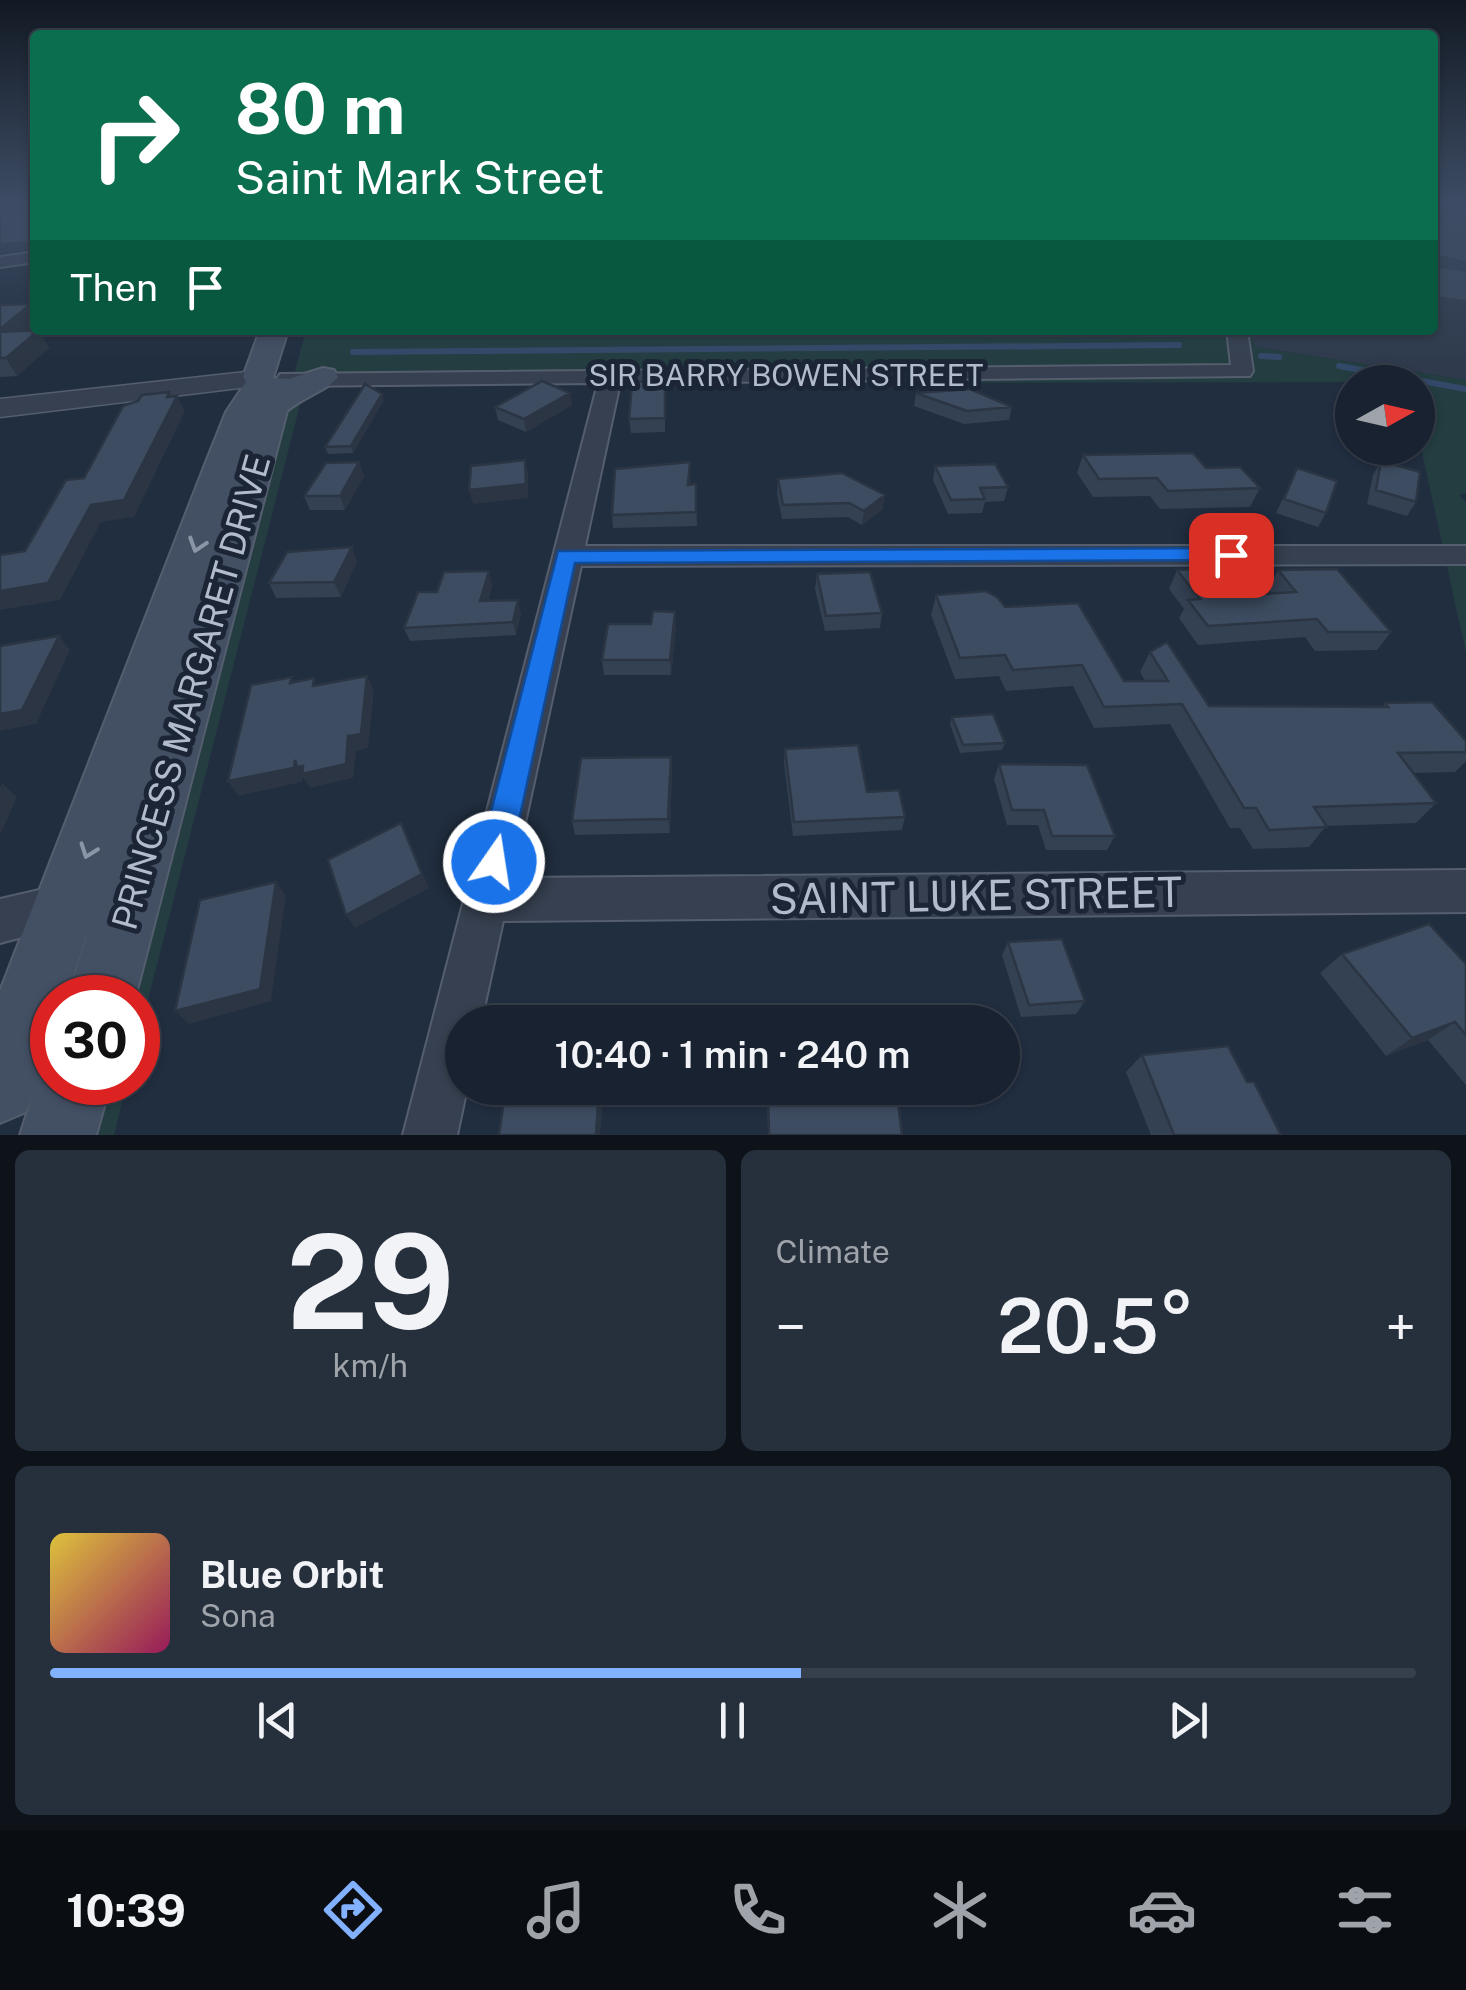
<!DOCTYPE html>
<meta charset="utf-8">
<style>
body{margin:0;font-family:"Public Sans",sans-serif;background:#262f3c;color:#f1f3f6;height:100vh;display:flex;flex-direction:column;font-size:38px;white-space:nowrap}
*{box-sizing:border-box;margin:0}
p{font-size:32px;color:#9fa4ab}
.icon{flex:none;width:55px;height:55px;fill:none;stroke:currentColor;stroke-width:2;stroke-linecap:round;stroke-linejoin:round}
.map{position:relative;height:1135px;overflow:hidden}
.side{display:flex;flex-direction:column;gap:15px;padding:15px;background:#0e131a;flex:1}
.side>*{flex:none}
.top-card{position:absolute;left:30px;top:30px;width:1408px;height:305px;border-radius:10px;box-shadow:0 2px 8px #0004,0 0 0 2px #373f4c;background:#0b6e4f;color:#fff;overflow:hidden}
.needle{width:65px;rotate:82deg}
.fabs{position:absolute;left:1335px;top:365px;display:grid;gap:20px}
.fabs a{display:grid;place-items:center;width:100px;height:100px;border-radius:50%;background:#192230;box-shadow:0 2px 8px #0004,0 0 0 2px #373f4c;font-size:50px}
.speed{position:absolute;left:30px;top:975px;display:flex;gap:20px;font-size:50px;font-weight:700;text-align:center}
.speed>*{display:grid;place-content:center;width:130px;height:130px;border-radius:50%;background:#192230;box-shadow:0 2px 8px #0004,0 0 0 2px #373f4c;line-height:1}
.speed .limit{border:15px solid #d22;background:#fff;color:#111}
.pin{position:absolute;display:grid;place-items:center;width:85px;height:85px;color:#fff;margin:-42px;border-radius:20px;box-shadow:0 5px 15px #0006}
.me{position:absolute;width:110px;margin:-55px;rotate:13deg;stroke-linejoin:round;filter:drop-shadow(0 0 8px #0008)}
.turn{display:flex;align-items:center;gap:35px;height:210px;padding:0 40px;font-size:45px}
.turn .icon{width:130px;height:130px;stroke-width:2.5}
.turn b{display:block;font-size:70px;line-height:85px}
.then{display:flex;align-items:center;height:95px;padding:0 40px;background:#0003;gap:20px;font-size:38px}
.big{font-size:75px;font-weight:600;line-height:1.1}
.side .card{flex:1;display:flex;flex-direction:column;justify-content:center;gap:15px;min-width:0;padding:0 35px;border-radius:15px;background:#262f3c}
.side .dial{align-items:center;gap:0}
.dial b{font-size:130px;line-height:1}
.song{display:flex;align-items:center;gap:30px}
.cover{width:120px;height:120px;border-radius:15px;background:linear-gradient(135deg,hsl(50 70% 55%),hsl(330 70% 35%))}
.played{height:10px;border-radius:5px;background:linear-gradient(90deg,#82b1ff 55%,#373f4c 55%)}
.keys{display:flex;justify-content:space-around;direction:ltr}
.heat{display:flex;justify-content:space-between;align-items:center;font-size:55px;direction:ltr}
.side .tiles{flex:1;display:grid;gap:15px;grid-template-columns:1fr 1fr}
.card:last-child{grid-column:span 2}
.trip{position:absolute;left:445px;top:1005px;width:575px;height:100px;border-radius:50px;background:#192230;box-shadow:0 2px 8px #0004,0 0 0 2px #373f4c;font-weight:600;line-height:100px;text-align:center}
.tabs{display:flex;height:160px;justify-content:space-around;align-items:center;background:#0a0e13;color:#9fa4ab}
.tabs .icon{width:70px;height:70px}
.tabs .selected{color:#82b1ff}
.tabs b{font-size:45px;color:#f1f3f6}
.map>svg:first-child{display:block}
</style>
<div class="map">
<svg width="1466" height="1135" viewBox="0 0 1466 1135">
<rect width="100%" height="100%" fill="#212e40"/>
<path fill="#2f3b4d" d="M 1433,202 L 1466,202 L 1466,380 L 1255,347 L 1249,330 L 1432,330 Z"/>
<path fill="#233d41" d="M 306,330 L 1249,330 L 1256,347 L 1466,380 L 1466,493 L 1459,495 L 1466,502 L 1466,653 L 1418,434 L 1418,382 L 325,384 L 302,397 L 138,1039 L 138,998 L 128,998 Z
M 106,1083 L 127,1083 L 114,1135 L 92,1135 Z"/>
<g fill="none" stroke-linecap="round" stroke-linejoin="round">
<path stroke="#334969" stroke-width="6" d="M 353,352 L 1179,345
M 1261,356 L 1279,357
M 1339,366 L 1466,389"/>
<path fill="#3c495c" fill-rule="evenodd" d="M 1432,267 L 1466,272 L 1466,300 L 1432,295 Z"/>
<path fill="#3c495c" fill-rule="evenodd" d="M 1432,202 L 1466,202 L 1466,261 L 1432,253 Z"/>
<defs>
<path id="minor" d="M 0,202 L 13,202 L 0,211 Z
M 35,252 L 35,262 L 0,267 L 0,257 Z
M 1227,330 L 1247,330 L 1253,371 L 1250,376 L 620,383 L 585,546 L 1466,546 L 1466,564 L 581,566 L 513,878 L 1466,870 L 1466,912 L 503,921 L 481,1022 L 462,1022 L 462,1088 L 467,1088 L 457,1135 L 403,1135 L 598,383 L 288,386 L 277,379 L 280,374 L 1231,365 Z
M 70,883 L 86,890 L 92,905 L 86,920 L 0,943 L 0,899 Z"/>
<path id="tertiary" d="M 255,371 L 269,379 L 265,385 L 0,417 L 0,399 Z"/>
<path id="secondary" d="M 260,330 L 288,330 L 273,378 L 289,379 L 323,368 L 334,370 L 338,377 C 328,390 303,397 287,411 L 135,998 L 67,998 L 98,901 L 66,998 L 52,998 L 52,1039 L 42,1070 L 52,1054 L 52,1082 L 111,1082 L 96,1135 L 20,1135 L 32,1098 L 26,1112 L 0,1123 L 0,991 L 206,462 L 226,412 L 246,382 L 243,377 Z"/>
</defs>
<use href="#minor" stroke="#545e6e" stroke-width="4"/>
<use href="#tertiary" stroke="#545e6e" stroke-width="3"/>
<use href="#secondary" stroke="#545e6e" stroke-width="4"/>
<use href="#minor" fill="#364050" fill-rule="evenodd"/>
<use href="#tertiary" fill="#364050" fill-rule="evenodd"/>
<use href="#secondary" fill="#434f63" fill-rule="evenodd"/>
</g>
<path fill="#344153" d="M 31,304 L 35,310 L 35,326 L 29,331 L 39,330 L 49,348 L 17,376 L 0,377 L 0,305 Z
M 665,381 L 665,432 L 631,433 L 629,419 Z
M 916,393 L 1012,407 L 1009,420 L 964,424 L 914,406 Z
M 384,400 L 353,453 L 328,454 L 325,447 Z
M 572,405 L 526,432 L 498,420 L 495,407 Z
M 1083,455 L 1206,468 L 1260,488 L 1250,507 L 1160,509 L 1150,496 L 1093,497 L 1077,473 Z
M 1381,461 L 1416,502 L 1407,516 L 1367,504 L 1373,475 Z
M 359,462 L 364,476 L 345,510 L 310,510 L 304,496 Z
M 690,462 L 690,484 L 696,484 L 697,526 L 613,528 L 612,515 Z
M 935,466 L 1008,487 L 1004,501 L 985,502 L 982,513 L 948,514 L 933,480 Z
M 1297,468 L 1326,513 L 1318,527 L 1276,513 Z
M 778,479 L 883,509 L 862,525 L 848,517 L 782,519 L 777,493 Z
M 357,561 L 341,597 L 276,598 L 269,583 Z
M 1177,570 L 1230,596 L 1272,594 L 1268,588 L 1278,570 L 1391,632 L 1377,650 L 1315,651 L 1305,637 L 1198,645 L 1179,618 L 1184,609 L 1169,589 Z
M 817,574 L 882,613 L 880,628 L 825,631 L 815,589 Z
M 492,584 L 488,601 L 521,613 L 516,635 L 410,641 L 404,628 L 437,592 Z
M 936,595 L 1005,607 L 1124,681 L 1145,681 L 1140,672 L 1150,652 L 1209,706 L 1382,707 L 1385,703 L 1466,741 L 1466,761 L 1455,772 L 1413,773 L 1436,803 L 1416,823 L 1326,826 L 1309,847 L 1253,849 L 1240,828 L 1230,828 L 1170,724 L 1094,728 L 1073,686 L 1006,691 L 999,676 L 955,679 L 931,615 Z
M 676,626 L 671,675 L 604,675 L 602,660 Z
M 952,717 L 1005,743 L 1002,750 L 960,753 L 950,724 Z
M 785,749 L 867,792 L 905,817 L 902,830 L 793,836 L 784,763 Z
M 671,757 L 672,771 L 670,833 L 575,835 L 572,821 Z
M 999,764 L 1115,836 L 1107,850 L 1046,850 L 1038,825 L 1007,825 L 994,779 Z
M 1008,942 L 1085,1001 L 1076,1014 L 1021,1017 L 1002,955 Z
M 1342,954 L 1466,964 L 1466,1085 L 1428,1040 L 1386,1056 L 1320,973 Z
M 1142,1055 L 1247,1082 L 1281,1135 L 1151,1135 L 1126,1072 Z
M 767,1088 L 896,1088 L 902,1135 L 768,1135 Z"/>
<path fill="#2b3543" d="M 35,242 L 35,250 L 0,253 L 0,244 Z
M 31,304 L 35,310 L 35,326 L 6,350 L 0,341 L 0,329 Z
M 39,330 L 49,348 L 17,376 L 6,358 Z
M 169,392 L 174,401 L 177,396 L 185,411 L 134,517 L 101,522 L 60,600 L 0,610 L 0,591 L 91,505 Z
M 570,393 L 572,405 L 526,432 L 524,419 Z
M 382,394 L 384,400 L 353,453 L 351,446 Z
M 525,460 L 528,474 L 528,498 L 473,504 L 469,490 Z
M 359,462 L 364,476 L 345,510 L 340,496 Z
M 885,495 L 883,509 L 862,525 L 864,511 Z
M 352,547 L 357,561 L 341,597 L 334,582 Z
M 489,571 L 492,584 L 484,614 L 480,601 Z
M 518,600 L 521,613 L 516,635 L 513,622 Z
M 675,612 L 676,626 L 671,675 L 670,660 Z
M 59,636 L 70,650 L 36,724 L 0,731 L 0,714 Z
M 367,676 L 374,691 L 368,748 L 356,751 L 353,778 L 310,788 L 303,777 L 302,782 L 238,796 L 228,781 L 295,760 L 348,736 Z
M 671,757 L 672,771 L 670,833 L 668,819 Z
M 2,783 L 17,797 L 0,835 L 0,787 Z
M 401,823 L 429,888 L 355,928 L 346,915 Z
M 276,882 L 286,896 L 271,1001 L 189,1024 L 175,1011 Z
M 1455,1022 L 1428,1040 L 1386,1056 L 1412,1038 Z
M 599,1088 L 604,1088 L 600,1135 L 596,1135 Z"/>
<path fill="#3d4c60" stroke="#2b3543" stroke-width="2.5" d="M 33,202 L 35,202 L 35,242 L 0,244 L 0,210 L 31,208 Z
M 31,304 L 0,329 L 0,305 Z
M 39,330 L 6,358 L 0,358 L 0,332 Z
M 542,381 L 570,393 L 524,419 L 495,407 Z
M 665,381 L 665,418 L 629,419 L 632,382 Z
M 365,384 L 382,394 L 351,446 L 325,447 Z
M 970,389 L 1012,407 L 967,411 L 916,393 Z
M 169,392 L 167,397 L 177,396 L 124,500 L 91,505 L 48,583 L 0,591 L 0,555 L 25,551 L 66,480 L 84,478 L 123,406 L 138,401 L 142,395 Z
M 1193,453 L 1206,468 L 1240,467 L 1260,488 L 1168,491 L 1157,478 L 1099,479 L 1083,455 Z
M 525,460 L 526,484 L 469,490 L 471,466 Z
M 1381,461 L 1420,472 L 1416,502 L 1376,490 Z
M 359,462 L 340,496 L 304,496 L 326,463 Z
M 690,462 L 688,485 L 696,484 L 696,512 L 612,515 L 615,469 Z
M 995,464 L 1008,487 L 980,488 L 985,499 L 951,500 L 935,466 Z
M 1297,468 L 1337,481 L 1326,513 L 1284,499 Z
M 842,473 L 885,495 L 864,511 L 849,503 L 783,505 L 778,479 Z
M 352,547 L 334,582 L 269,583 L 287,552 Z
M 1207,568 L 1230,596 L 1296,592 L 1278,570 L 1337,569 L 1391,632 L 1328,632 L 1317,619 L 1208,626 L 1188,600 L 1200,599 L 1177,570 Z
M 489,571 L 480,601 L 518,600 L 513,622 L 404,628 L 418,592 L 437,592 L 444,572 Z
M 870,572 L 882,613 L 826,616 L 817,574 Z
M 986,591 L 998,598 L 1005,607 L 1078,603 L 1124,681 L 1168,681 L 1150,652 L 1167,642 L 1209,706 L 1388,707 L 1385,703 L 1432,702 L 1466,741 L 1466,752 L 1398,753 L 1436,803 L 1314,807 L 1327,827 L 1269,830 L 1256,808 L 1244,808 L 1182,704 L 1104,707 L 1082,665 L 1013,670 L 1005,655 L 960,658 L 936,595 Z
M 653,611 L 675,612 L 670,660 L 602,660 L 608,624 L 651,624 Z
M 59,636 L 22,710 L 0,714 L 0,646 Z
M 367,676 L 361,734 L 348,736 L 346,764 L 302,774 L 303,766 L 297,767 L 295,760 L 294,768 L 228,781 L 251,685 L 292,677 L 290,683 L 314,678 L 313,686 Z
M 993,714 L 1005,743 L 963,745 L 952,717 Z
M 858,745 L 867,792 L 899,790 L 905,817 L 794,822 L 785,749 Z
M 671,757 L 668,819 L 572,821 L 581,758 Z
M 999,764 L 1087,765 L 1115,836 L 1052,836 L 1044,810 L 1012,810 Z
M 401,823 L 422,874 L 346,915 L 328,860 Z
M 276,882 L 260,989 L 175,1011 L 200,900 Z
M 1429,924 L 1466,964 L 1466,1035 L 1455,1022 L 1412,1038 L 1342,954 Z
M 1062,939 L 1085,1001 L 1029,1005 L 1008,942 Z
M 1228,1046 L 1247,1082 L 1254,1082 L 1281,1135 L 1174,1135 L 1142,1055 Z
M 506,1088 L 599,1088 L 596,1135 L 499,1135 Z
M 768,1088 L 896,1088 L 902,1135 L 769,1135 Z"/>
<defs><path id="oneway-chevron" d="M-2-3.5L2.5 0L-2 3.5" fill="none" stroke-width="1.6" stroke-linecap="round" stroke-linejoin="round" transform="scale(2.5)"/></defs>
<g stroke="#8a95a7">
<use href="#oneway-chevron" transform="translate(197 545) rotate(108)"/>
<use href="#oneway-chevron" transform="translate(88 851) rotate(110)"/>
</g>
<linearGradient id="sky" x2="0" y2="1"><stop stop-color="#121923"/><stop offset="0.56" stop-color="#3d4c64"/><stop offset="1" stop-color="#3d4c64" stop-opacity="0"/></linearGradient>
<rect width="1466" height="361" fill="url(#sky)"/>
<path fill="#1a73e8" stroke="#114b97" stroke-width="2.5" d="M 1231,548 L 1239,550 L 1242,555 L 1239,560 L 575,563 L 510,862 L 506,872 L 494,877 L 483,872 L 478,862 L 558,551 Z"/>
<g text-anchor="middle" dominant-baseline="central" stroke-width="10" stroke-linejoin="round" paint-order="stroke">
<g font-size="30" fill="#b1bbcb" stroke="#1b2535">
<text x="786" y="375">SIR BARRY BOWEN STREET</text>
</g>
<g font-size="35" fill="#b1bbcb" stroke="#1b2535">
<text transform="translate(191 692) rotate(-74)">PRINCESS MARGARET DRIVE</text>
</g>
<g font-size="42" fill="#b1bbcb" stroke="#1b2535">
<text transform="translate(976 895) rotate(-1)">SAINT LUKE STREET</text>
</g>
</g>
</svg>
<div class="fabs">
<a><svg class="needle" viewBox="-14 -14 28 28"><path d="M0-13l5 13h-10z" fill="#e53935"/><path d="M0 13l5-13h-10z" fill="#9fa4ab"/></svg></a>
</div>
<div class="speed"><div class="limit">30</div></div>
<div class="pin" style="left:1231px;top:555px;background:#d93025"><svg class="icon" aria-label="arrive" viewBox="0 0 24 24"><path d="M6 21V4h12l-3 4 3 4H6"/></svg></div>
<svg class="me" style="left:494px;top:862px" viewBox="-20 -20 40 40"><circle r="17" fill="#1a73e8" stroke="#fff" stroke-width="3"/><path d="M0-11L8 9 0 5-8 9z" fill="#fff"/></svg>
<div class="trip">10:40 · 1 min · 240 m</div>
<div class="top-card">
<div class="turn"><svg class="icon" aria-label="right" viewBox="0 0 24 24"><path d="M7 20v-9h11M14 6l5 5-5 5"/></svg><div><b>80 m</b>Saint Mark Street</div></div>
<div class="then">Then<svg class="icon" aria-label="arrive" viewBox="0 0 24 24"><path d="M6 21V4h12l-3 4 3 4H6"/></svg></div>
</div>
</div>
<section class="side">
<div class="tiles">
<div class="card dial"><b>29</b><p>km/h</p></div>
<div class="card"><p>Climate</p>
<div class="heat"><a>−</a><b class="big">20.5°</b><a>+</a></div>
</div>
<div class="card">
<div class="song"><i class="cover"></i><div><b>Blue Orbit</b><p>Sona</p></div></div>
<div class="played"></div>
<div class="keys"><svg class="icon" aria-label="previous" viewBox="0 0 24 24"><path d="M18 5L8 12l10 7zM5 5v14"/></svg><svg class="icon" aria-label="pause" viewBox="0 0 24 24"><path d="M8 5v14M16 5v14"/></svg><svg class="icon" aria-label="next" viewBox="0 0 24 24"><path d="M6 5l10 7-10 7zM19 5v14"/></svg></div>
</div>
</div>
</section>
<nav class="tabs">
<b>10:39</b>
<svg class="icon selected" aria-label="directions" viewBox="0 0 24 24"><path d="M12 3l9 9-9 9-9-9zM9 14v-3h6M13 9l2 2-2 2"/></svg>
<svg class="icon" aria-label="music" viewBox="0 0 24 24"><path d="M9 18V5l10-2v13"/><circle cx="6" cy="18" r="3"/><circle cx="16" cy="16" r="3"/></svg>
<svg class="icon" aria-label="phone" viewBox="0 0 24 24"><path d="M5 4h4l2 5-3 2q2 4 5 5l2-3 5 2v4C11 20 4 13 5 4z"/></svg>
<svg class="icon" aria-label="climate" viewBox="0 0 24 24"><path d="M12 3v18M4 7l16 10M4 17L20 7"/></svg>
<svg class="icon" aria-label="car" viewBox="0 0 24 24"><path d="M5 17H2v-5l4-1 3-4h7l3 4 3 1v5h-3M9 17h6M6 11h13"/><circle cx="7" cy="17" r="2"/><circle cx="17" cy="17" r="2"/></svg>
<svg class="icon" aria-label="filters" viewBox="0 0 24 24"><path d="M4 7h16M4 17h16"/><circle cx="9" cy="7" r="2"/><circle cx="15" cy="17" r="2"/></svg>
</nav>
